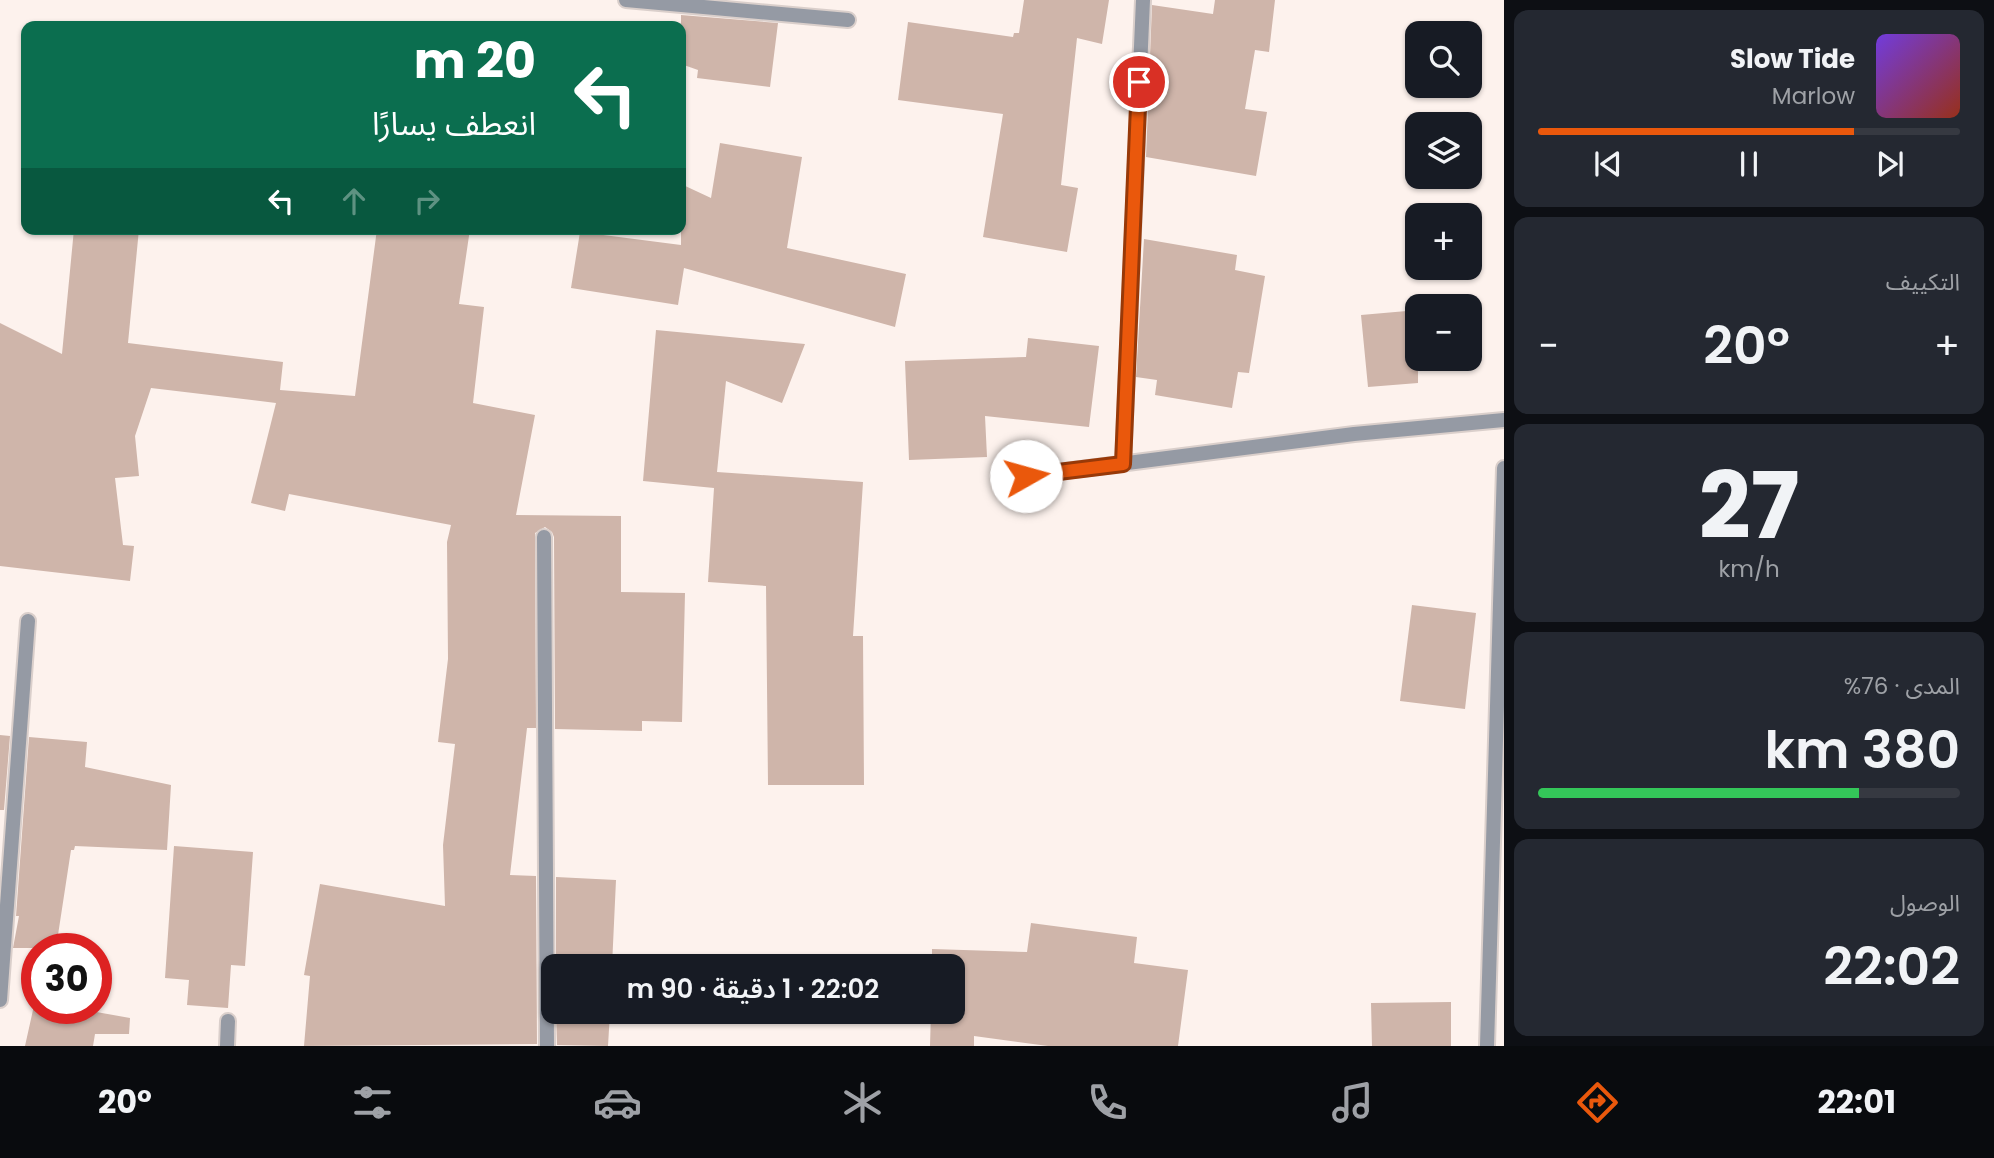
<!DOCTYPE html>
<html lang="ar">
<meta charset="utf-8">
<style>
body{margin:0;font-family:Poppins,"Noto Sans Arabic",sans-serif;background:#242831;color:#f1f3f6;direction:rtl;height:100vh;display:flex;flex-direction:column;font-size:26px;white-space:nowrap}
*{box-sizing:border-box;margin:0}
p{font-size:23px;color:#9ea1a6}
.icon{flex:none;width:38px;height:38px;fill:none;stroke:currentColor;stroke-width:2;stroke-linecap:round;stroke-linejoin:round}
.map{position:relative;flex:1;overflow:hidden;direction:ltr}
.panel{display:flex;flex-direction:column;gap:10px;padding:10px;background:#0d0f14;width:490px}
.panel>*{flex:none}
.top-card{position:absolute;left:21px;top:21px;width:665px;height:214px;border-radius:14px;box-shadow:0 2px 5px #0004;direction:rtl;background:#0b6e4f;color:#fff;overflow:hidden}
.fabs{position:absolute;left:1405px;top:21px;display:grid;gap:14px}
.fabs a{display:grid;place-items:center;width:77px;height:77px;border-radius:14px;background:#171b24;box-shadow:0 2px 5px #0004;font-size:35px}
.speed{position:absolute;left:21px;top:933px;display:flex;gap:14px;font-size:35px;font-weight:700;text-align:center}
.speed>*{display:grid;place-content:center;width:91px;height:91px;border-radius:50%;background:#171b24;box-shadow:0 2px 5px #0004;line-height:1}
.speed .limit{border:10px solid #d22;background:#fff;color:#111}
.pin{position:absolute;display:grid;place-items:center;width:60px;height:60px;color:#fff;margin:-30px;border:4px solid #fff;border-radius:50%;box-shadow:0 2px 7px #0007}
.me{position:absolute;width:77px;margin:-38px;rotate:83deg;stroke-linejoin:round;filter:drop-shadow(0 0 5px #0008)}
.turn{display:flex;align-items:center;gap:24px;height:147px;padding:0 35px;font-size:32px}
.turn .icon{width:91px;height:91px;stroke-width:2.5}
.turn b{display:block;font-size:49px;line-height:60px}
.lanes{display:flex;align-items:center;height:66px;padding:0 35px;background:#0003;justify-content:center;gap:35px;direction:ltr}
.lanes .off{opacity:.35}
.big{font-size:52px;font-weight:600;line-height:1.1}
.panel .tile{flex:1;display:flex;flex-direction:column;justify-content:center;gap:10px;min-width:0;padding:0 24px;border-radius:14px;background:#242831}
.panel .dial{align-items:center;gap:0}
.dial b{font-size:91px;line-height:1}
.song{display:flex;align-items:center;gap:21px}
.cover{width:84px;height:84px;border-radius:10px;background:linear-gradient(135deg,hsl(260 70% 55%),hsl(10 70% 35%))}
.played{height:7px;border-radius:4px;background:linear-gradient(90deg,#ea580c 75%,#363941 75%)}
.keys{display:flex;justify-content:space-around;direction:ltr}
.heat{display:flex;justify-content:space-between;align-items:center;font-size:38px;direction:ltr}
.charge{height:10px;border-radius:5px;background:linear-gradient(90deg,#34c759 76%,#363941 0)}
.trip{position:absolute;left:541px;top:954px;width:424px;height:70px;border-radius:14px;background:#171b24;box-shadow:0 2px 5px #0004;font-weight:600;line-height:70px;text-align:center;direction:rtl}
.dock{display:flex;height:112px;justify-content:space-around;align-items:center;background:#090b0e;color:#9ea1a6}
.dock .icon{width:49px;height:49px}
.dock .on{color:#ea580c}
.dock b{font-size:32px;color:#f1f3f6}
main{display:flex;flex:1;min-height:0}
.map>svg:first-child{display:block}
</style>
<main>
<section class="panel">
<div class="tile">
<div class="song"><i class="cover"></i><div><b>Slow Tide</b><p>Marlow</p></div></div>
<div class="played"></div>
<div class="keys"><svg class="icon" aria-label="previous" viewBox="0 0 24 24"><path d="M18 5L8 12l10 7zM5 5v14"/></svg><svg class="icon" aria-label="pause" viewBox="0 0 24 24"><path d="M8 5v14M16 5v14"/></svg><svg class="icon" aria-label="next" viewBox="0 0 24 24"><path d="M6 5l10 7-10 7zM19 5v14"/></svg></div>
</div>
<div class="tile"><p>التكييف</p>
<div class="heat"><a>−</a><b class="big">20°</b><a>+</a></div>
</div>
<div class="tile dial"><b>27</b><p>km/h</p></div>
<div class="tile"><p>المدى · 76%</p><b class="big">380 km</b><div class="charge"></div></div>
<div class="tile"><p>الوصول</p><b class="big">22:02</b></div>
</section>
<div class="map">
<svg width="1504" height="1046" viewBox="0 0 1504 1046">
<rect width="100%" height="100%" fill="#fdf2ed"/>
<path fill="#cfb5aa" d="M 1024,0 L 1109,0 L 1102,44 L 1077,38 L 1061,185 L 1078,188 L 1067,252 L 983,237 L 1003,114 L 898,100 L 908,22 L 1013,37 L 1014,33 L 1019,33 Z
M 1215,0 L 1275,0 L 1269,52 L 1255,50 L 1245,109 L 1267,112 L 1256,176 L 1146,157 L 1152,5 L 1213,14 Z
M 681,15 L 778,23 L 770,87 L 697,78 L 698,70 L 681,64 Z
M 720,143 L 802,157 L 787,248 L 906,274 L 895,327 L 684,268 L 678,305 L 571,288 L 580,232 L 681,245 L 681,184 L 711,198 Z
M 74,229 L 139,229 L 128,343 L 283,362 L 280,390 L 355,396 L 377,229 L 470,229 L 459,304 L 484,307 L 473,403 L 535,415 L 516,515 L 621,516 L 621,592 L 685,593 L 682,722 L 642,721 L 642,731 L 555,729 L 554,537 L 552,532 L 545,527 L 535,533 L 536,728 L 527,728 L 510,875 L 536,876 L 537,1044 L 304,1046 L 310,976 L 304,975 L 320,884 L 445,906 L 443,845 L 455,744 L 438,742 L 448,659 L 447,542 L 451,525 L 289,494 L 285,511 L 251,503 L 276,403 L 151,388 L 135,436 L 139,476 L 115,478 L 123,545 L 134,546 L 130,581 L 0,566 L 0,323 L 62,354 Z
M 1144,239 L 1237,255 L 1235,270 L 1265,276 L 1249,373 L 1238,372 L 1232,408 L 1155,395 L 1157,380 L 1136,377 Z
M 1418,310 L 1418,383 L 1368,387 L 1361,315 Z
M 656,330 L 805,344 L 782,403 L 726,381 L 717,472 L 863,482 L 853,636 L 863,636 L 864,785 L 768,785 L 766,586 L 708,582 L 714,488 L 643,481 Z
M 1028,338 L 1099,346 L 1089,427 L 985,416 L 987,457 L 909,460 L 905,361 L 1026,357 Z
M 1412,605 L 1476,613 L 1465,709 L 1400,701 Z
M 0,735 L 10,736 L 4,810 L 0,810 Z
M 29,737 L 87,742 L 85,767 L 171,785 L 167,850 L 75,846 L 74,850 L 71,850 L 56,948 L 13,948 L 19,916 L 16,916 Z
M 174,846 L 253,852 L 245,966 L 231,965 L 228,1008 L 187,1005 L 189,980 L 165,978 Z
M 556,877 L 616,880 L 612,966 L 556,966 Z
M 1031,923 L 1137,937 L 1134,963 L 1188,970 L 1178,1046 L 1048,1046 L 974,1036 L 974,1046 L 930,1046 L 931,1012 L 952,1012 L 952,966 L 932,966 L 932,949 L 1027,952 Z
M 35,1001 L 37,1008 L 74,1008 L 130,1018 L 129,1034 L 95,1034 L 93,1046 L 25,1046 Z
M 1451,1002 L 1451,1046 L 1372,1046 L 1371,1003 Z
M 556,1012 L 610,1012 L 608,1046 L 557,1045 Z"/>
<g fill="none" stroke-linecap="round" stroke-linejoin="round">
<defs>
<path id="street" d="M 626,0 L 848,20
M 1123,464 L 1143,0
M 1026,476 L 1354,434 L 1504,420
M 544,537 L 547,1046
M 0,1000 L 28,621
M 227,1046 L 228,1021
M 1487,1046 L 1504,468"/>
</defs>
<use href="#street" stroke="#dacfcb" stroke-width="18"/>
<use href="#street" stroke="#959aa4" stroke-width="14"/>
</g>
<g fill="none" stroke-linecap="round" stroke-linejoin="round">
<defs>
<path id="route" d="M 1026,476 L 1123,464 L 1139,82"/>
</defs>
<use href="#route" stroke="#983908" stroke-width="18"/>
<use href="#route" stroke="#ea580c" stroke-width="12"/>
</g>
</svg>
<div class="fabs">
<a><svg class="icon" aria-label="search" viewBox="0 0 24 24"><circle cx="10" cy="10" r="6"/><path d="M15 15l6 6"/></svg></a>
<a><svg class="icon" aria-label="layers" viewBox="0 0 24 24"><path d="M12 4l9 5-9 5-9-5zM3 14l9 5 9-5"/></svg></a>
<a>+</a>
<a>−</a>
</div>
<div class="speed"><div class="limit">30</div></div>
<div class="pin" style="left:1139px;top:82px;background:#d93025"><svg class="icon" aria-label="arrive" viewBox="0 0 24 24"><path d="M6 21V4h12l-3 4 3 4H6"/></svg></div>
<svg class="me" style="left:1026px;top:476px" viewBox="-20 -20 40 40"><circle r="19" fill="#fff"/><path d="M0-13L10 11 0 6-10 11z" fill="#ea580c"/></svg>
<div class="trip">22:02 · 1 دقيقة · 90 m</div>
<div class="top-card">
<div class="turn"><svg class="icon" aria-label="left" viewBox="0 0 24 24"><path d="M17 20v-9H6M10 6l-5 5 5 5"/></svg><div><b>20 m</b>انعطف يسارًا</div></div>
<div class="lanes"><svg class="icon" aria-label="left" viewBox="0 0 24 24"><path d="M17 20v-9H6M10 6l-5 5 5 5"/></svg><svg class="icon off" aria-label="ahead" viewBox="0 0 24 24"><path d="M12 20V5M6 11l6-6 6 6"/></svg><svg class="icon off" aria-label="right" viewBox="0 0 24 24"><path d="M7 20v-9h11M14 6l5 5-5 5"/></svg></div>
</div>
</div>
</main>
<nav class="dock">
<b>22:01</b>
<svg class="icon on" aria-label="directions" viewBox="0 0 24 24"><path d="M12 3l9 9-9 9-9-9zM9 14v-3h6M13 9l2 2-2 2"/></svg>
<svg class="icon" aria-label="music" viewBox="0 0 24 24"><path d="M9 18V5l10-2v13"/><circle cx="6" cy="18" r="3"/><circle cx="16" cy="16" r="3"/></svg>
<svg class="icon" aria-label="phone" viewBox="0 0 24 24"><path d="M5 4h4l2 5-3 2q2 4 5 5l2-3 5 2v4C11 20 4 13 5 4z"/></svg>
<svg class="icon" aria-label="climate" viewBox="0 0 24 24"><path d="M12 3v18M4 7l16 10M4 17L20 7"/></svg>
<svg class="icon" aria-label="car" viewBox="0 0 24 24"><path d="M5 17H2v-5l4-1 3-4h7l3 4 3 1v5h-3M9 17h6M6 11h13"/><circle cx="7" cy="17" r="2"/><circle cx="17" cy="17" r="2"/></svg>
<svg class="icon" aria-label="filters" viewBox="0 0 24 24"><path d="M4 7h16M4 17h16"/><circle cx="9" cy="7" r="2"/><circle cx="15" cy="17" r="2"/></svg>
<b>20°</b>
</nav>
